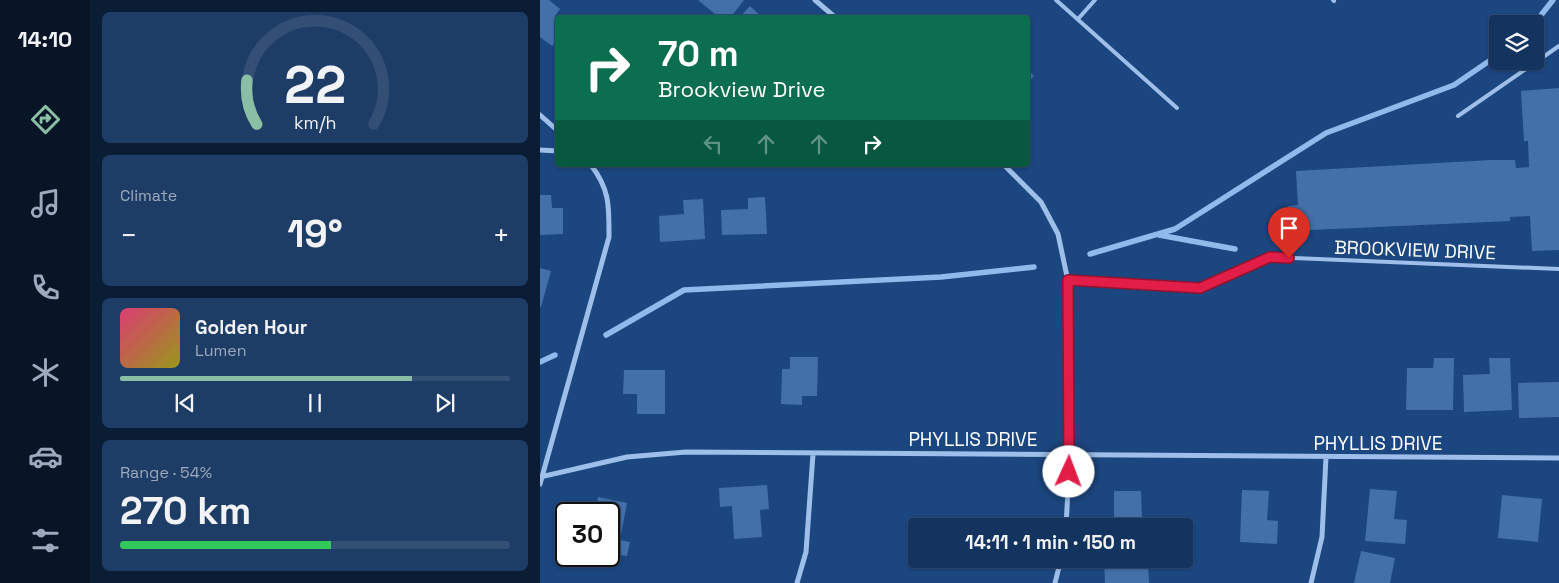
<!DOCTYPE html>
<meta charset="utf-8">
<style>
body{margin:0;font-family:"Space Grotesk",sans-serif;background:#1d3c66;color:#f1f3f6;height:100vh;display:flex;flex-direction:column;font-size:19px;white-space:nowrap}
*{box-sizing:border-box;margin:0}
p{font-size:16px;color:#9daabd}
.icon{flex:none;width:28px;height:28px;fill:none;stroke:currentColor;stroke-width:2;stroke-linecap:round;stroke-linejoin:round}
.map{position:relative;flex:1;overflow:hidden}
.panel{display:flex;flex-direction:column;gap:12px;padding:12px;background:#0b1d35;width:450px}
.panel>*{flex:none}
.hud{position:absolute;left:15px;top:15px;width:475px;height:152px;border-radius:5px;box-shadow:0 1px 4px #0004,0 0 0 1px #334f75;background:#0b6e4f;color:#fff;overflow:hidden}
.buttons{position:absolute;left:949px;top:15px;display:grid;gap:10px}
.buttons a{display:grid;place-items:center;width:55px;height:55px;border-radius:5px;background:#143460;box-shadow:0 1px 4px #0004,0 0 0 1px #334f75;font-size:25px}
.speed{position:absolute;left:15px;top:502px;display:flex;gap:10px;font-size:25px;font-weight:700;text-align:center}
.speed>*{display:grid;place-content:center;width:65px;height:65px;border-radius:50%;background:#143460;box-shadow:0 1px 4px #0004,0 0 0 1px #334f75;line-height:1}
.speed .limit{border:2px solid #111;border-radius:8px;background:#fff;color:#111}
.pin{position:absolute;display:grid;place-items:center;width:42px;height:42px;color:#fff;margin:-51px -21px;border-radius:50% 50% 50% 0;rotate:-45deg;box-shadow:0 0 5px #0007}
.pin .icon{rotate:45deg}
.me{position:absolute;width:55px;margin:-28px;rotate:2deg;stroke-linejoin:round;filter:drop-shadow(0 0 4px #0008)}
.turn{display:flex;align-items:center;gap:18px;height:105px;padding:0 20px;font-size:22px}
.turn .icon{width:65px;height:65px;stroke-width:2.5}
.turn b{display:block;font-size:35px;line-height:42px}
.lanes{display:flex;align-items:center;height:48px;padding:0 20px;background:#0003;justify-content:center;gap:25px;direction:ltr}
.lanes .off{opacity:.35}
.big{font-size:38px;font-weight:700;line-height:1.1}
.panel .widget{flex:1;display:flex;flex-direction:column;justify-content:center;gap:8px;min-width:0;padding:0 18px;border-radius:8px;background:#1d3c66}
.panel .dial{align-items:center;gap:0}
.dial svg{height:130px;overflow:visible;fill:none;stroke:#334f75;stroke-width:7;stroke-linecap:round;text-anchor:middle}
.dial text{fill:#f1f3f6;stroke:none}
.song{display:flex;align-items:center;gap:15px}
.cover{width:60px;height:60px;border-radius:8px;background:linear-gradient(135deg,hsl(340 70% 55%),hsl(60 70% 35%))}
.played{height:5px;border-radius:2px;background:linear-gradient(90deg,#8abfa5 75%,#334f75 75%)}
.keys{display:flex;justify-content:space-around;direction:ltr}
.heat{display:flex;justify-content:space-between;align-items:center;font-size:28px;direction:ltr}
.charge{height:8px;border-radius:4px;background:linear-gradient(90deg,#34c759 54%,#334f75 0)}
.trip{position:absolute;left:368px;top:518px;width:285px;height:50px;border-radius:5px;background:#143460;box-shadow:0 1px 4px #0004,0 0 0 1px #334f75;font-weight:700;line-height:50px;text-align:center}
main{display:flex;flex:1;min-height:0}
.menu{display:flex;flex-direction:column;width:90px;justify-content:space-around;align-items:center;background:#081526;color:#9daabd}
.menu .icon{width:35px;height:35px}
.menu .current{color:#8abfa5}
.menu b{font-size:22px;color:#f1f3f6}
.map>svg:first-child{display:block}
</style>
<main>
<nav class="menu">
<b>14:10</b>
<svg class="icon current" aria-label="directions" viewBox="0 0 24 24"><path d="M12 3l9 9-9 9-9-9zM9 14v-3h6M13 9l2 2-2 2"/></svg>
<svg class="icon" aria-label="music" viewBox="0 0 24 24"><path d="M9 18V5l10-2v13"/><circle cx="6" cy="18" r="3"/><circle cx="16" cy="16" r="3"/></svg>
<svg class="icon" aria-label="phone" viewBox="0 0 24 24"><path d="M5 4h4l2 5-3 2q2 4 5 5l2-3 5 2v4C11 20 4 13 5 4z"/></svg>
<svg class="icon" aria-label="climate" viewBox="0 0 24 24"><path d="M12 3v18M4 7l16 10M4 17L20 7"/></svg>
<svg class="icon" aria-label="car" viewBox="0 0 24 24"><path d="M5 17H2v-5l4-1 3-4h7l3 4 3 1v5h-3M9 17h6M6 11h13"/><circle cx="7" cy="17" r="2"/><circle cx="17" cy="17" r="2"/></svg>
<svg class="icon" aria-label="filters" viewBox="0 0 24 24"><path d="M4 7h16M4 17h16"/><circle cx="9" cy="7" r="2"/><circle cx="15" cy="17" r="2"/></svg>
</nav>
<section class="panel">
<div class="widget dial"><svg viewBox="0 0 100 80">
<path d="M14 69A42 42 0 1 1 86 69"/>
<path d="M14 69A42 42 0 0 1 8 42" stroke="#8abfa5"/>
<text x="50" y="56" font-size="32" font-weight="700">22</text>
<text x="50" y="72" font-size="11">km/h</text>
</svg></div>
<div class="widget"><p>Climate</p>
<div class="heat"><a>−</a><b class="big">19°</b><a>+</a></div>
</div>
<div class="widget">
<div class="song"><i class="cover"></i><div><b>Golden Hour</b><p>Lumen</p></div></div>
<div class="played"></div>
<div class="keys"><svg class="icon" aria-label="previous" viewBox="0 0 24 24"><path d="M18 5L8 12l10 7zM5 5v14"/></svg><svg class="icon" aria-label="pause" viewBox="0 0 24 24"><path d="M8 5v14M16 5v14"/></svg><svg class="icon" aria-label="next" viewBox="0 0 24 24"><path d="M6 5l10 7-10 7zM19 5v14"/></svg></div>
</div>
<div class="widget"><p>Range · 54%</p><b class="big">270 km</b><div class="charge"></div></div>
</section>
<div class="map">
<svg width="1019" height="583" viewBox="0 0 1019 583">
<rect width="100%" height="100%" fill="#1b4680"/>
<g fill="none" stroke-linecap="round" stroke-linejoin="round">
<path stroke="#91baec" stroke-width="5.5" d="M 994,24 L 1013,0
M 619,235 L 695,249
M 550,254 L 635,229 L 786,133 L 914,85 L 958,55
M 66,335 L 144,290 L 401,277 L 494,267
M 0,362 L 15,355"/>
</g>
<path fill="#4470aa" d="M 0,0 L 9,0 L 20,9 L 15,16 L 18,18 L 18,39 L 12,46 L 0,37 Z
M 158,0 L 204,0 L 190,18 L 180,18 Z
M 210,6 L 223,18 L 199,18 Z
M 488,70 L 494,76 L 488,83 Z
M 1019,88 L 1019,250 L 992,251 L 990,216 L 970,217 L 970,221 L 749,231 L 748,206 L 758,205 L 756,171 L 951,160 L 975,160 L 976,168 L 989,167 L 988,141 L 984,141 L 981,91 Z
M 0,195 L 11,195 L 12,208 L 23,208 L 23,234 L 0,235 Z
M 225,197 L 227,234 L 182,235 L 181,210 L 208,209 L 208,198 Z
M 163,199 L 165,239 L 120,242 L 119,216 L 144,214 L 143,200 Z
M 0,268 L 11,271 L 1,307 L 0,307 Z
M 250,357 L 278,357 L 277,396 L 262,396 L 262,405 L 241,404 L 242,369 L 250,369 Z
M 894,358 L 914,358 L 913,410 L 866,410 L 867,368 L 893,368 Z
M 949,358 L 970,358 L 972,410 L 924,412 L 923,375 L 950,374 Z
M 84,370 L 125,370 L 125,414 L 97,414 L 97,394 L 83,394 Z
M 1019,382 L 1019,417 L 979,418 L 978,383 Z
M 227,485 L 229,509 L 220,510 L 222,537 L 194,539 L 192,506 L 180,507 L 179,488 Z
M 830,489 L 857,491 L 854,519 L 867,520 L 865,544 L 825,541 Z
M 702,490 L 729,491 L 727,520 L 738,521 L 737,544 L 700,542 Z
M 574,491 L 601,491 L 602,519 L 614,519 L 614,526 L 574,526 Z
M 962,495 L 1002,499 L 998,542 L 958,538 Z
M 58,497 L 87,503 L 80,540 L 90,542 L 87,556 L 69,553 L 69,514 L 55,514 Z
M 821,551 L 855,558 L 850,583 L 814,583 Z
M 564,559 L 608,561 L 609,583 L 565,583 Z"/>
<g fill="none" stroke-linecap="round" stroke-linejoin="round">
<path stroke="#9ebfe9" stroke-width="4" d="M 516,0 L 637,108
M 793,0 L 794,1
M 538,19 L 555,0
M 918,116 L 1019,46
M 528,281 L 660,288 L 730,257 L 1019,269"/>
<path stroke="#9ebfe9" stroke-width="5" d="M 275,0 L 296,18
M 0,115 L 18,131
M 0,150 L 18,151
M 464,165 L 501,202 L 518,234 L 528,281 L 530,455 L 526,526
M 0,477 L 87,457 L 146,452 L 1019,458
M 0,484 L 69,237 C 69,206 70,190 51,165
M 257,583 L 266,552 L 273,454
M 515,583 L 521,559
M 771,583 L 782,537 L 786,457"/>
</g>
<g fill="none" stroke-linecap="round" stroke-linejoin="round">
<defs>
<path id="route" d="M 529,472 L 528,280 L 660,288 L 730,257 L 749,258"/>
</defs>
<use href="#route" stroke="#92132f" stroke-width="12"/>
<use href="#route" stroke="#e11d48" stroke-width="9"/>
</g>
<g text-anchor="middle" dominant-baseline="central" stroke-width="5" stroke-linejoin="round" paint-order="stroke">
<g font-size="19" fill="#fff" stroke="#1b4680">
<text transform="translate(875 250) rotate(2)">BROOKVIEW DRIVE</text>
<text x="433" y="439">PHYLLIS DRIVE</text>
<text x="838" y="443">PHYLLIS DRIVE</text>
</g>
</g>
</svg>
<div class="buttons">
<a><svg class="icon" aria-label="layers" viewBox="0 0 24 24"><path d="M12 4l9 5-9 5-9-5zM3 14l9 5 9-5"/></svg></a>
</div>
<div class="speed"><div class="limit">30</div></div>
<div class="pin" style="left:749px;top:258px;background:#d93025"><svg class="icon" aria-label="arrive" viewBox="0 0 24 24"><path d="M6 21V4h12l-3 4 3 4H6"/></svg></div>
<svg class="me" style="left:529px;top:472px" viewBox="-20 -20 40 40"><circle r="19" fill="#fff"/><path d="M0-13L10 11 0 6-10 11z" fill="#e11d48"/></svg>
<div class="trip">14:11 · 1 min · 150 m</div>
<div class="hud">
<div class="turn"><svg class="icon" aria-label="right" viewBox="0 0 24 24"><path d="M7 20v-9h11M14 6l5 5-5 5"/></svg><div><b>70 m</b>Brookview Drive</div></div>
<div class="lanes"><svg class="icon off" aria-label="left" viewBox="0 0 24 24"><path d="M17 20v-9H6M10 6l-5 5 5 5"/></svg><svg class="icon off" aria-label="ahead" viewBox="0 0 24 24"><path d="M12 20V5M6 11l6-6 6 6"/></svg><svg class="icon off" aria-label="ahead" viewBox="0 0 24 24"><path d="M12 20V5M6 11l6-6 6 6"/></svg><svg class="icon" aria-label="right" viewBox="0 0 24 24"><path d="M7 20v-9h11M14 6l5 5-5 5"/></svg></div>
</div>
</div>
</main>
